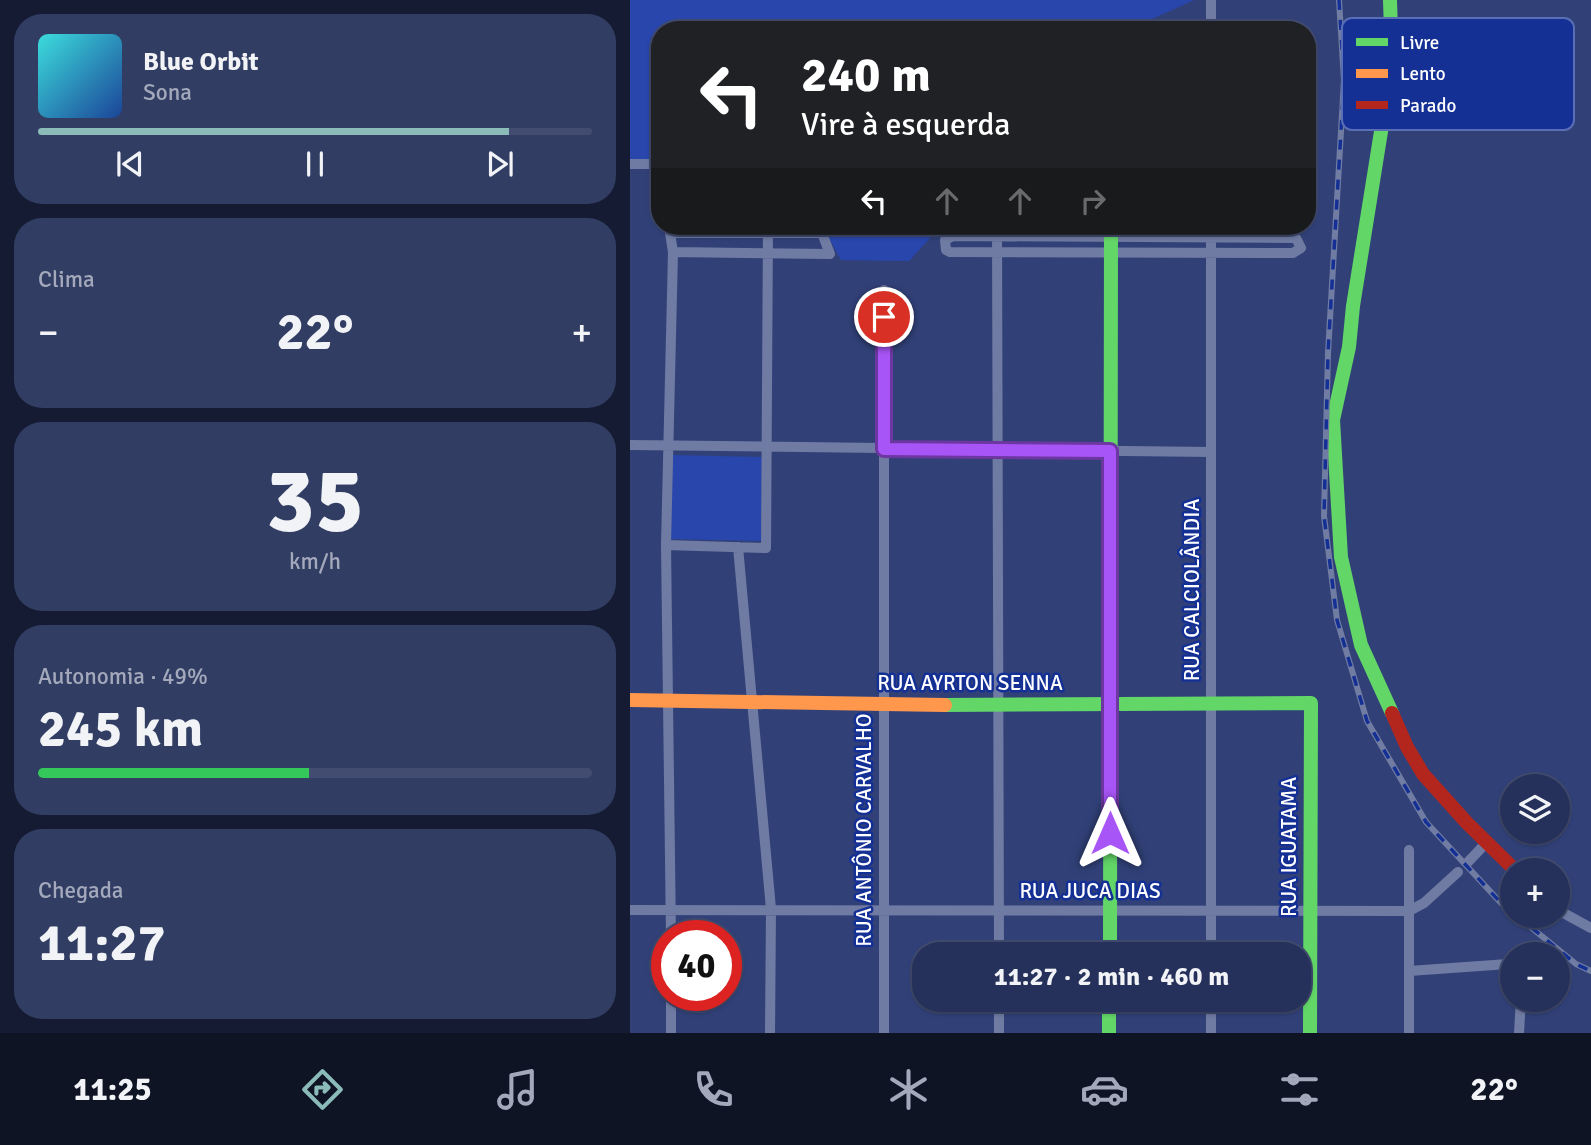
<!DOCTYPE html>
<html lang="pt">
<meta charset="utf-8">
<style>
body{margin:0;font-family:Signika,sans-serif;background:#313d63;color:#f1f3f6;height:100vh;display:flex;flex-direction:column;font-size:26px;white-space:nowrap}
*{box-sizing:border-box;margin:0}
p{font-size:23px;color:#a3a9bb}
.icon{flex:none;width:38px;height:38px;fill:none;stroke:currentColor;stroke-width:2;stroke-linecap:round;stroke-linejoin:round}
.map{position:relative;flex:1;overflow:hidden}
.drawer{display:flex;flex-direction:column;gap:14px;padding:14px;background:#141b32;width:630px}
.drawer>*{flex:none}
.hud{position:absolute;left:21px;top:21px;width:665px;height:214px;border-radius:28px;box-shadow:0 2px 5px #0004,0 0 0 2px #424c70;background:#202124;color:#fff;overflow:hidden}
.buttons{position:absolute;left:870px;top:774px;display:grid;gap:14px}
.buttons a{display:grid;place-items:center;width:70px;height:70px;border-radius:50%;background:#25315a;box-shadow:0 2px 5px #0004,0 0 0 2px #424c70;font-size:35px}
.speed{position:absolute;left:21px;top:920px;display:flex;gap:14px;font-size:35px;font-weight:700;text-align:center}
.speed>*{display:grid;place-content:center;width:91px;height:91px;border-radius:50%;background:#25315a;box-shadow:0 2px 5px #0004,0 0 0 2px #424c70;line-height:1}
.speed .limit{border:10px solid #d22;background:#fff;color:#111}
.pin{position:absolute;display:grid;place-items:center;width:60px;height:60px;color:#fff;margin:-30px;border:4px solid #fff;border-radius:50%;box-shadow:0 2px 7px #0007}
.me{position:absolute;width:77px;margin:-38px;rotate:0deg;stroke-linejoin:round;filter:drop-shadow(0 0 5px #0008)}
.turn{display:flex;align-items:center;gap:24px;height:147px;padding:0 35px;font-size:32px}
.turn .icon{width:91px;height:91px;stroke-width:2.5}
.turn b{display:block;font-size:49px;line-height:60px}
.lanes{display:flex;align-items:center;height:66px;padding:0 35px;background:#0003;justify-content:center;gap:35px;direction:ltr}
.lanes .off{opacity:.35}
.big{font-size:52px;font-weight:700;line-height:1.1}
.drawer .card{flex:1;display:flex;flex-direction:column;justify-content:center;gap:10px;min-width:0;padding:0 24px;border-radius:28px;background:#313d63}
.drawer .dial{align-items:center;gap:0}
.dial b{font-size:91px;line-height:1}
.song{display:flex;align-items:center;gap:21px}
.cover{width:84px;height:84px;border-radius:10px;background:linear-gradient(135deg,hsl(180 70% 55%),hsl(220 70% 35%))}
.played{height:7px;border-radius:4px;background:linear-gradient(90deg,#8bbbb9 85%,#424c70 85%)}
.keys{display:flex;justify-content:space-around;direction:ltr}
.heat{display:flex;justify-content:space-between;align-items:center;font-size:38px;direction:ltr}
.charge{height:10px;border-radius:5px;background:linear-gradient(90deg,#34c759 49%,#424c70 0)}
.trip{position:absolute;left:282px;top:942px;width:399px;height:70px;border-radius:28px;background:#25315a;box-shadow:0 2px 5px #0004,0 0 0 2px #424c70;font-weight:700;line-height:70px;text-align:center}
.tabs{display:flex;height:112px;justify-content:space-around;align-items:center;background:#0f1424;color:#a3a9bb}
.tabs .icon{width:49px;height:49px}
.tabs .on{color:#8bbbb9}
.tabs b{font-size:32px;color:#f1f3f6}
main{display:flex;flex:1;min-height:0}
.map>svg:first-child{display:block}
</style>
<main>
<section class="drawer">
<div class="card">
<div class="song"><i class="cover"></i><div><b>Blue Orbit</b><p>Sona</p></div></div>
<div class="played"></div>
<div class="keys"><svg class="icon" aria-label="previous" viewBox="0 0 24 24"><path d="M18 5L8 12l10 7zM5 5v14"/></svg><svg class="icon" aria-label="pause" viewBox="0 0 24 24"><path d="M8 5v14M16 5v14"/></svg><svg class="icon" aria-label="next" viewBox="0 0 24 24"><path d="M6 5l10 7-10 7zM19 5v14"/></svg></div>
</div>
<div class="card"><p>Clima</p>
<div class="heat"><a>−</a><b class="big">22°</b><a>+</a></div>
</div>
<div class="card dial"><b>35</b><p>km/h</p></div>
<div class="card"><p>Autonomia · 49%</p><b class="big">245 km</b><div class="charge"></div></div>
<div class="card"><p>Chegada</p><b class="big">11:27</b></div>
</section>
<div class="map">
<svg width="961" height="1033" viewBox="0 0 961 1033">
<rect width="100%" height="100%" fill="#314178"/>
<path fill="#2846ac" d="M 0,0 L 564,0 L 498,30 L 30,30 L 30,162 L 0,161 Z
M 192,226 L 311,226 L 279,261 L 211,260 Z
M 41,455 L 132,457 L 131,541 L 40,539 Z"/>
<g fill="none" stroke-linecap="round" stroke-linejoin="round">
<path stroke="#707ba3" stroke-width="10" d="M 581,30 L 581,0
M 0,164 L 30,164
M 367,226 L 369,954
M 40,233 L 192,233 L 200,254 L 43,252
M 323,236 L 666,238 L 671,248 L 663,253 L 320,252 L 316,250 L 315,240 Z
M 0,445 L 581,452
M 36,545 L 136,548 L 138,226
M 108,547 L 141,909 L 140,1033
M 779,850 L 779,1033
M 838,862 L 857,842
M 0,910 L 779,911 L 794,903 L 828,872
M 928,910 L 961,928
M 41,936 L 36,545 L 43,252 L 40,233 L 45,226
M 581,954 L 581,226
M 779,971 L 878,964 L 882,966
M 41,996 L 41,1033
M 369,999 L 369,1033
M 254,1033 L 254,290
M 581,1033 L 581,999
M 889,1033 L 891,999"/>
<path stroke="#63d668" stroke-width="14" d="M 760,0 L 762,63 L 723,306 L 719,347 L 703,420 L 711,557 L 731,645 L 762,713
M 315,705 L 681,703 L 680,1033
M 480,954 L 481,226
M 479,999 L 479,1033"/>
<path stroke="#ff974d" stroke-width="14" d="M 0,700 L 315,705"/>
<path stroke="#b3261e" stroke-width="14" d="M 762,713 L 777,747 L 793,774 L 837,823 L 885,870"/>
<defs>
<path id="rail" d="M 709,0 L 714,80 L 698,353 L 694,516 L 707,620 L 737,721 L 796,822 L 871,903 L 882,912
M 886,915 L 946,964 L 961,971"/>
</defs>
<use href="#rail" stroke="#717ca2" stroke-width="6"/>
<use href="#rail" stroke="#143095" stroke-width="3.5" stroke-dasharray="10" stroke-linecap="butt"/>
</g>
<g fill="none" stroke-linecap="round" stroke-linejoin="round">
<defs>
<path id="route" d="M 254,317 L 254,449 L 480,451 L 480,833"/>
</defs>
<use href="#route" stroke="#6d37a1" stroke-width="18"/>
<use href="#route" stroke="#a855f7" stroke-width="12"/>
</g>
<g text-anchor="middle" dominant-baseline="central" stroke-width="5" stroke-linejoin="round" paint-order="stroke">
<g font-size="21" fill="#fff" stroke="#143095">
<text transform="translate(562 590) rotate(-90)">RUA CALCIOLÂNDIA</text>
<text x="340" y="683">RUA AYRTON SENNA</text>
<text transform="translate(234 830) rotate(-90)">RUA ANTÔNIO CARVALHO</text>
<text transform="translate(659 847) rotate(-90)">RUA IGUATAMA</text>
<text x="460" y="891">RUA JUCA DIAS</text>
</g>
</g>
<rect x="712" y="18" width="232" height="112" rx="10" fill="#143095" stroke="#5a6eb5" stroke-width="2"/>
<rect x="726" y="38" width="32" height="8" fill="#63d668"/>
<rect x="726" y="69" width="32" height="9" fill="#ff974d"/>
<rect x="726" y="101" width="32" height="8" fill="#b3261e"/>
<g font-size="19" fill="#fff">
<text x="770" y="49">Livre</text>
<text x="770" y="80">Lento</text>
<text x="770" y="112">Parado</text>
</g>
</svg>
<div class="buttons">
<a><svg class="icon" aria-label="layers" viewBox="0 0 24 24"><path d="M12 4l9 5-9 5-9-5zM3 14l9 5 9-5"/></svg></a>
<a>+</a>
<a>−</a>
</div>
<div class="speed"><div class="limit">40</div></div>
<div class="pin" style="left:254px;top:317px;background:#d93025"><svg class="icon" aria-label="arrive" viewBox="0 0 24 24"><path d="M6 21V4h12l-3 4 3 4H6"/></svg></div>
<svg class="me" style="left:480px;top:833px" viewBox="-20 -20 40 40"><path d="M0-17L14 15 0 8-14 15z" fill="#a855f7" stroke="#fff" stroke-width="4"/></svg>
<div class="trip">11:27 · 2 min · 460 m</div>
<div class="hud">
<div class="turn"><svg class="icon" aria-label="left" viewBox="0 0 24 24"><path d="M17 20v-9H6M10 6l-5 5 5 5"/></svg><div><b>240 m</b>Vire à esquerda</div></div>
<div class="lanes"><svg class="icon" aria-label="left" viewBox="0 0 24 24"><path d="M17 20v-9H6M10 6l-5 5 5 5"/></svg><svg class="icon off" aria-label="ahead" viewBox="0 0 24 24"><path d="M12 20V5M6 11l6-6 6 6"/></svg><svg class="icon off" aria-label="ahead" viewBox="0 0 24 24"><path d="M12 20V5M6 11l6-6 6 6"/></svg><svg class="icon off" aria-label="right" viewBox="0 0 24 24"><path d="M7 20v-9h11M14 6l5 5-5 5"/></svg></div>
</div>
</div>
</main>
<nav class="tabs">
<b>11:25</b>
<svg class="icon on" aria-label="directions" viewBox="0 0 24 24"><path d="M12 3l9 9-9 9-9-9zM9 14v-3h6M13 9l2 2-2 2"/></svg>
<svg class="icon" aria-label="music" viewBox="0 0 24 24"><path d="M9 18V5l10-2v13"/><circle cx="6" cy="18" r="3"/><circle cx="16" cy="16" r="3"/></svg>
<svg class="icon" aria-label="phone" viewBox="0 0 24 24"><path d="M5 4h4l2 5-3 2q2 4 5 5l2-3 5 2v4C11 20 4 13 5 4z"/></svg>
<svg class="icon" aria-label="climate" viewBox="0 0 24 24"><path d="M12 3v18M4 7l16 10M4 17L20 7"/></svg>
<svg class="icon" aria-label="car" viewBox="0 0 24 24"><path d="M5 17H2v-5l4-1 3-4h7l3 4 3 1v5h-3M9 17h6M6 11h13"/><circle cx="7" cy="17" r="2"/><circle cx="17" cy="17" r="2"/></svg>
<svg class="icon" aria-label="filters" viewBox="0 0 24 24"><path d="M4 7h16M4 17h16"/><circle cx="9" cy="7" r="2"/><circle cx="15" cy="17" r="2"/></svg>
<b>22°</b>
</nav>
